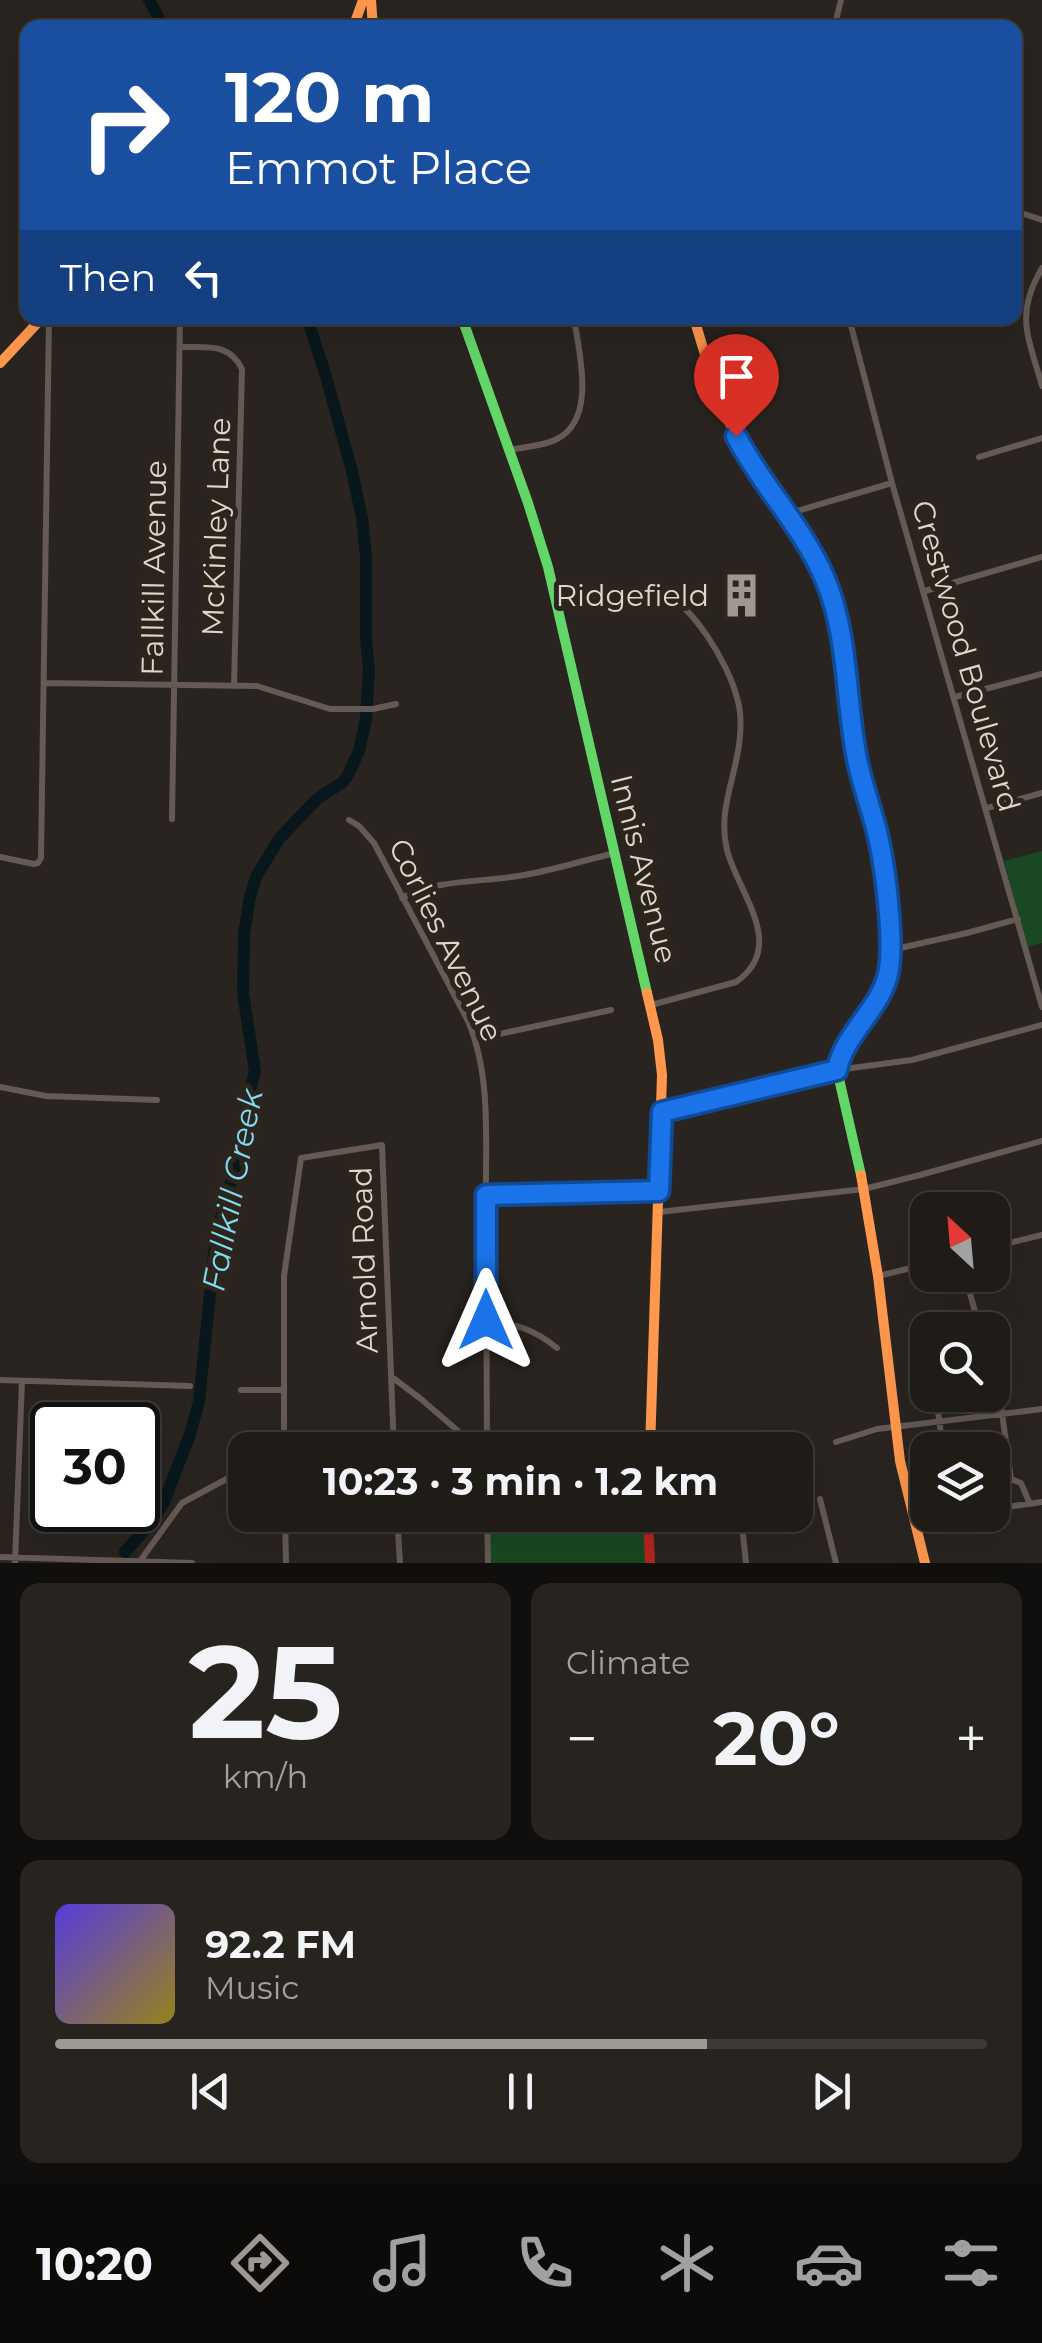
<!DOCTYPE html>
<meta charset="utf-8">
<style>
body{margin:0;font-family:Montserrat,sans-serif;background:#272420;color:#f1f3f6;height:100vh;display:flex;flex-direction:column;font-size:38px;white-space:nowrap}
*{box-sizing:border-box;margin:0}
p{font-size:32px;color:#a1a1a1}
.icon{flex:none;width:55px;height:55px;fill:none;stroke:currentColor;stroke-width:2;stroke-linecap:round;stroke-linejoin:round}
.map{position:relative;height:1563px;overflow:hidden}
.side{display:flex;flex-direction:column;gap:20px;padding:20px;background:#110f0d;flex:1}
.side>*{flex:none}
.banner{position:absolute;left:20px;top:20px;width:1002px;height:305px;border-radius:20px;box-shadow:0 10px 40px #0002,0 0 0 2px #3c3936;background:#1a4fa0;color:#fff;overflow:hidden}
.needle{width:65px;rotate:334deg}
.controls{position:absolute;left:910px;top:1192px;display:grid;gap:20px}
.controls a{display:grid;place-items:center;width:100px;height:100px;border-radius:20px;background:#1f1b17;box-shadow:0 10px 40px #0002,0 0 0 2px #3c3936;font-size:50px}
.speed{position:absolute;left:30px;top:1402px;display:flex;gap:20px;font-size:50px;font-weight:700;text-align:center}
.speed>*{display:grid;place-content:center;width:130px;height:130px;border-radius:50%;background:#1f1b17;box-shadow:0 10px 40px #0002,0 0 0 2px #3c3936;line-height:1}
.speed .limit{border:5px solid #111;border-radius:15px;background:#fff;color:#111}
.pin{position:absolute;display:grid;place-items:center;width:85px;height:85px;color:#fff;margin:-102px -42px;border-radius:50% 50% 50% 0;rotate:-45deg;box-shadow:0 0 10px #0007}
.pin .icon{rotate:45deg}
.me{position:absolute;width:110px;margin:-55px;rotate:0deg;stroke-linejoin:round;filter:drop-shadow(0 0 8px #0008)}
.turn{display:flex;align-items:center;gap:35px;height:210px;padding:0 40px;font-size:45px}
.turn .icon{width:130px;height:130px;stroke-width:2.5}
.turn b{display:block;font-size:70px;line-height:85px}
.then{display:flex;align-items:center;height:95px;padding:0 40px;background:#0003;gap:20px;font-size:38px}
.big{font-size:75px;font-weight:700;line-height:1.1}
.side .card{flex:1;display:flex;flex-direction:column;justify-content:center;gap:15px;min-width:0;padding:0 35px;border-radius:20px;background:#272420}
.side .dial{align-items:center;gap:0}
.dial b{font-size:130px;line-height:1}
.song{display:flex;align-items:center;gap:30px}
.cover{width:120px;height:120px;border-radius:15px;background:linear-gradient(135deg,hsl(250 70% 55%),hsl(50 70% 35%))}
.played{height:10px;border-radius:5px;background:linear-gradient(90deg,#9e9893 70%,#3c3936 70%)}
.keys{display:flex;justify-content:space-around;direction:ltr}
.heat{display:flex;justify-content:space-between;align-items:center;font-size:55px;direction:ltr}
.side .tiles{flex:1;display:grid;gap:20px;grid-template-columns:1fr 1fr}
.card:last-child{grid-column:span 2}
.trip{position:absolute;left:228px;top:1432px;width:585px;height:100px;border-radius:20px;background:#1f1b17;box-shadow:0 10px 40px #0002,0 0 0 2px #3c3936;font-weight:700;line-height:100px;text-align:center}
.tabs{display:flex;height:160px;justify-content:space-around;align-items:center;background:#0c0b09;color:#a1a1a1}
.tabs .icon{width:70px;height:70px}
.tabs .on{color:#9e9893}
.tabs b{font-size:45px;color:#f1f3f6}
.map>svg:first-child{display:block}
</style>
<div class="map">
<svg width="1042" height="1563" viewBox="0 0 1042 1563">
<rect width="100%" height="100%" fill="#29241f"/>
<path fill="#1a4823" d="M 1042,851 L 1042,943 L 1027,947 L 1004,861 Z
M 487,1515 L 522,1515 L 648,1532 L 650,1563 L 488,1563 Z"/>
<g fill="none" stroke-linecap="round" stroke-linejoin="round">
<path stroke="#08171b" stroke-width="12" d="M 149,0 L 164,28
M 125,1552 L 154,1519 L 164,1502 L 190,1434 L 199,1402 L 216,1235 L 239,1154 L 248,1097 L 255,1071 L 243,993 L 244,934 L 250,896 L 257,875 L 279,839 L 317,799 L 343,782 L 348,775 L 359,751 L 366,719 L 369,670 L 366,639 L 366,556 L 362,518 L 352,471 L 325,373 L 307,318"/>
<path stroke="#655a55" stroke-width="6" d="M 834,28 L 841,0
M 1015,211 L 1042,220
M 1042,268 C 1014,316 1029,338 1042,386
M 849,318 L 892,483 L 1042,1007
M 180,347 C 206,348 229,342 242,369 L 234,686
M 509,450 C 524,447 544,446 557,439 C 597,419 579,352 574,318
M 979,457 L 1042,438
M 787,514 L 892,483
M 925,591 L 1042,557
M 556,602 C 585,597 627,586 656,591 C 691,599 729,665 737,698 C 741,710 741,724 740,736 C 737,776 717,809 727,850 C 738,893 788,946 736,982 L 651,1005
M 44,683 L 257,686 L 330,709 L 373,709 L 396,704
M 955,697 L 1042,674
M 987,808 L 1042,793
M 172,819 L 180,318
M 349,820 L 359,826 L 374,843 L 468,1021 C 492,1077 485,1144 486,1203 C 486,1286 486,1368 487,1450
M 0,857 L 34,864 L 38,863 L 41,858 L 49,318
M 402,898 C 440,878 482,883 524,875 C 554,870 585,860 615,853
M 891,950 L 967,933 L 1018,919
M 476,1039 L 611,1010
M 0,1087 L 46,1096 L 157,1100
M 662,1112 L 829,1071 L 912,1060 L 1042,1025
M 486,1195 L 659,1191
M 659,1212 L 864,1189 L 920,1175 L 1042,1141
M 992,1247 L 1042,1235
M 965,1275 L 980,1330
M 878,1276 L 928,1264
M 486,1321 C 518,1325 532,1328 557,1348
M 927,1340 L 928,1342
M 992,1366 L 1002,1413 L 1011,1479
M 393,1378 L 421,1399 L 480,1450
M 0,1380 L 190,1386
M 241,1390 L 284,1390
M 936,1395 L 943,1450
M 836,1442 L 877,1429 L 1042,1409
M 284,1450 L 284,1276 L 301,1158 L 382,1145 L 394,1450
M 820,1499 L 836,1563
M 1003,1508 C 1002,1496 999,1485 1011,1479 L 1021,1483 L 1030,1504
M 992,1509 L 1042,1502
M 285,1515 L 286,1563
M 397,1515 L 400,1563
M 487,1515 L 488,1563
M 741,1515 L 746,1563
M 0,1557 L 192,1563
M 140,1561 L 182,1503 L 245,1469
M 15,1563 L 22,1381"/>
<path stroke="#63d668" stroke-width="10" d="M 462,318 L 528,503 L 548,567 L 647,993
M 853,736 L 860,773 L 880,847 L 890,939 L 889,969 L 885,983 L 872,1009 L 848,1044 L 837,1070 L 861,1175"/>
<path stroke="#ff974d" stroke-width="10" d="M 371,0 L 373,28
M 353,28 L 363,0
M 694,318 C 708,365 721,412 746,455 C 771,499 809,536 827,585 C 846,633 846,685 853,736
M 0,363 L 42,318
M 647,993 L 658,1040 L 662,1075 L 650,1450
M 861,1175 L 878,1276 L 900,1461 L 925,1563"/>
<path stroke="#b3261e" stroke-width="10" d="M 648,1515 L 650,1563"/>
</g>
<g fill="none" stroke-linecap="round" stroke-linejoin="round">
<defs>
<path id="route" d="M 486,1320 L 486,1195 L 659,1191 L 662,1112 L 837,1070 C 845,1031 883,1008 889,969 C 894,937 885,864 877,832 C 871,808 862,784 857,759 C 845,699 849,636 825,579 C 803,527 762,486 736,436"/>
</defs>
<use href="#route" stroke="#114b97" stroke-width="25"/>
<use href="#route" stroke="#1a73e8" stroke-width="18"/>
</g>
<defs>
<symbol id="building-bare" viewBox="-9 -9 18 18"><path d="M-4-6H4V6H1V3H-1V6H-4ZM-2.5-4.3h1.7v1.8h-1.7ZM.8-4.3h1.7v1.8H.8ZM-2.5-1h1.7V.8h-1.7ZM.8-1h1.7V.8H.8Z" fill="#9e9893" stroke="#2d241b" stroke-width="2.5" paint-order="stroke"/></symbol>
</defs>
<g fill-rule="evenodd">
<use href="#building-bare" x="710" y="564" width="63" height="63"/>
</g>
<g text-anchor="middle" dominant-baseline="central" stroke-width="10" stroke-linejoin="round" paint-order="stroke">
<g font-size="30" fill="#ddd7d1" stroke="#2d241b">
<text transform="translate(216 527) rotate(-88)">McKinley Lane</text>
<text transform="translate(154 568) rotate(-89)">Fallkill Avenue</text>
<text transform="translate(966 656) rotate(74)">Crestwood Boulevard</text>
<text transform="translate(644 869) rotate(76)">Innis Avenue</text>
<text transform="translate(446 940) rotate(64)">Corlies Avenue</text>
<text transform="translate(364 1260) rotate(-92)">Arnold Road</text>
</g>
<g font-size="30" fill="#ddd7d1" stroke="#2d241b" text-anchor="end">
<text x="709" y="595">Ridgefield</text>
</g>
<g font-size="32" font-style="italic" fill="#7fdaf3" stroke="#2d241b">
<text transform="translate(232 1190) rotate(-79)">Fallkill Creek</text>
</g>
</g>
</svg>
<div class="controls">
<a><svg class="needle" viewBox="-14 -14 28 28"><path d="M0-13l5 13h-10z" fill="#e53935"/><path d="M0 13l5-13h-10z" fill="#a1a1a1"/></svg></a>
<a><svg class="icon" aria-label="search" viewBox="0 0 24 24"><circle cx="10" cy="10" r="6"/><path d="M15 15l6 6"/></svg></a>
<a><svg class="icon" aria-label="layers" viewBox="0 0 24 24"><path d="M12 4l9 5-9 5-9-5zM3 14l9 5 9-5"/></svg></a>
</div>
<div class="speed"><div class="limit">30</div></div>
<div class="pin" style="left:736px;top:436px;background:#d93025"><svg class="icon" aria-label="arrive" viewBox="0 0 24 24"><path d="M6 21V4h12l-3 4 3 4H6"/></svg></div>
<svg class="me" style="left:486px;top:1320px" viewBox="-20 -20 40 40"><path d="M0-17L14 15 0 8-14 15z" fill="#1a73e8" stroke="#fff" stroke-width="4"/></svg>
<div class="trip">10:23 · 3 min · 1.2 km</div>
<div class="banner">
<div class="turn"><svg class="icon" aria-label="right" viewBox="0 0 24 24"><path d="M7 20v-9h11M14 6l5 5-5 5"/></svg><div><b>120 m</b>Emmot Place</div></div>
<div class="then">Then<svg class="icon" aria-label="left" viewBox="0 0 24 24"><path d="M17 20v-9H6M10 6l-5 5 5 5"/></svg></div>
</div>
</div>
<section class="side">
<div class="tiles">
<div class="card dial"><b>25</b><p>km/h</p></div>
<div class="card"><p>Climate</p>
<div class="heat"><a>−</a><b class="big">20°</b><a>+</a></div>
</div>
<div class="card">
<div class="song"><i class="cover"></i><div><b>92.2 FM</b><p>Music</p></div></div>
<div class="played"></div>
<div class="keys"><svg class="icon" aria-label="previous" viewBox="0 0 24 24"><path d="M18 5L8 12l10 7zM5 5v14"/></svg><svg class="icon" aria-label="pause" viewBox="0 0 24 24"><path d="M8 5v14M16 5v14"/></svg><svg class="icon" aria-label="next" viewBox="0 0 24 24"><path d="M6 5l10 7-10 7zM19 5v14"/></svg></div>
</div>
</div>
</section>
<nav class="tabs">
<b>10:20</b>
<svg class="icon on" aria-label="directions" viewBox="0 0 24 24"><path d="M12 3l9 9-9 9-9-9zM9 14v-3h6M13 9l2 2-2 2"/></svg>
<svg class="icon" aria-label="music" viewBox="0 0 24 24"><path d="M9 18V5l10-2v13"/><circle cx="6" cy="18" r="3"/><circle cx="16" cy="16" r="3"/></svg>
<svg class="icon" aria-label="phone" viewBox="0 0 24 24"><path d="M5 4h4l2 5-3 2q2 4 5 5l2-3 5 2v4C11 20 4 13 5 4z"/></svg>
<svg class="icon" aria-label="climate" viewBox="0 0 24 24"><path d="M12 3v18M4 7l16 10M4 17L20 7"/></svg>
<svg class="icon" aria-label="car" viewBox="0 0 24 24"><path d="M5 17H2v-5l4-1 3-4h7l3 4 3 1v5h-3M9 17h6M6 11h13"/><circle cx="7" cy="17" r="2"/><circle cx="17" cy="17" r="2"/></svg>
<svg class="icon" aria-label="filters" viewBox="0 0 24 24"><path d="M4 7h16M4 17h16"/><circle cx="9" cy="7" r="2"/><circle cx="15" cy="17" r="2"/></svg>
</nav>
